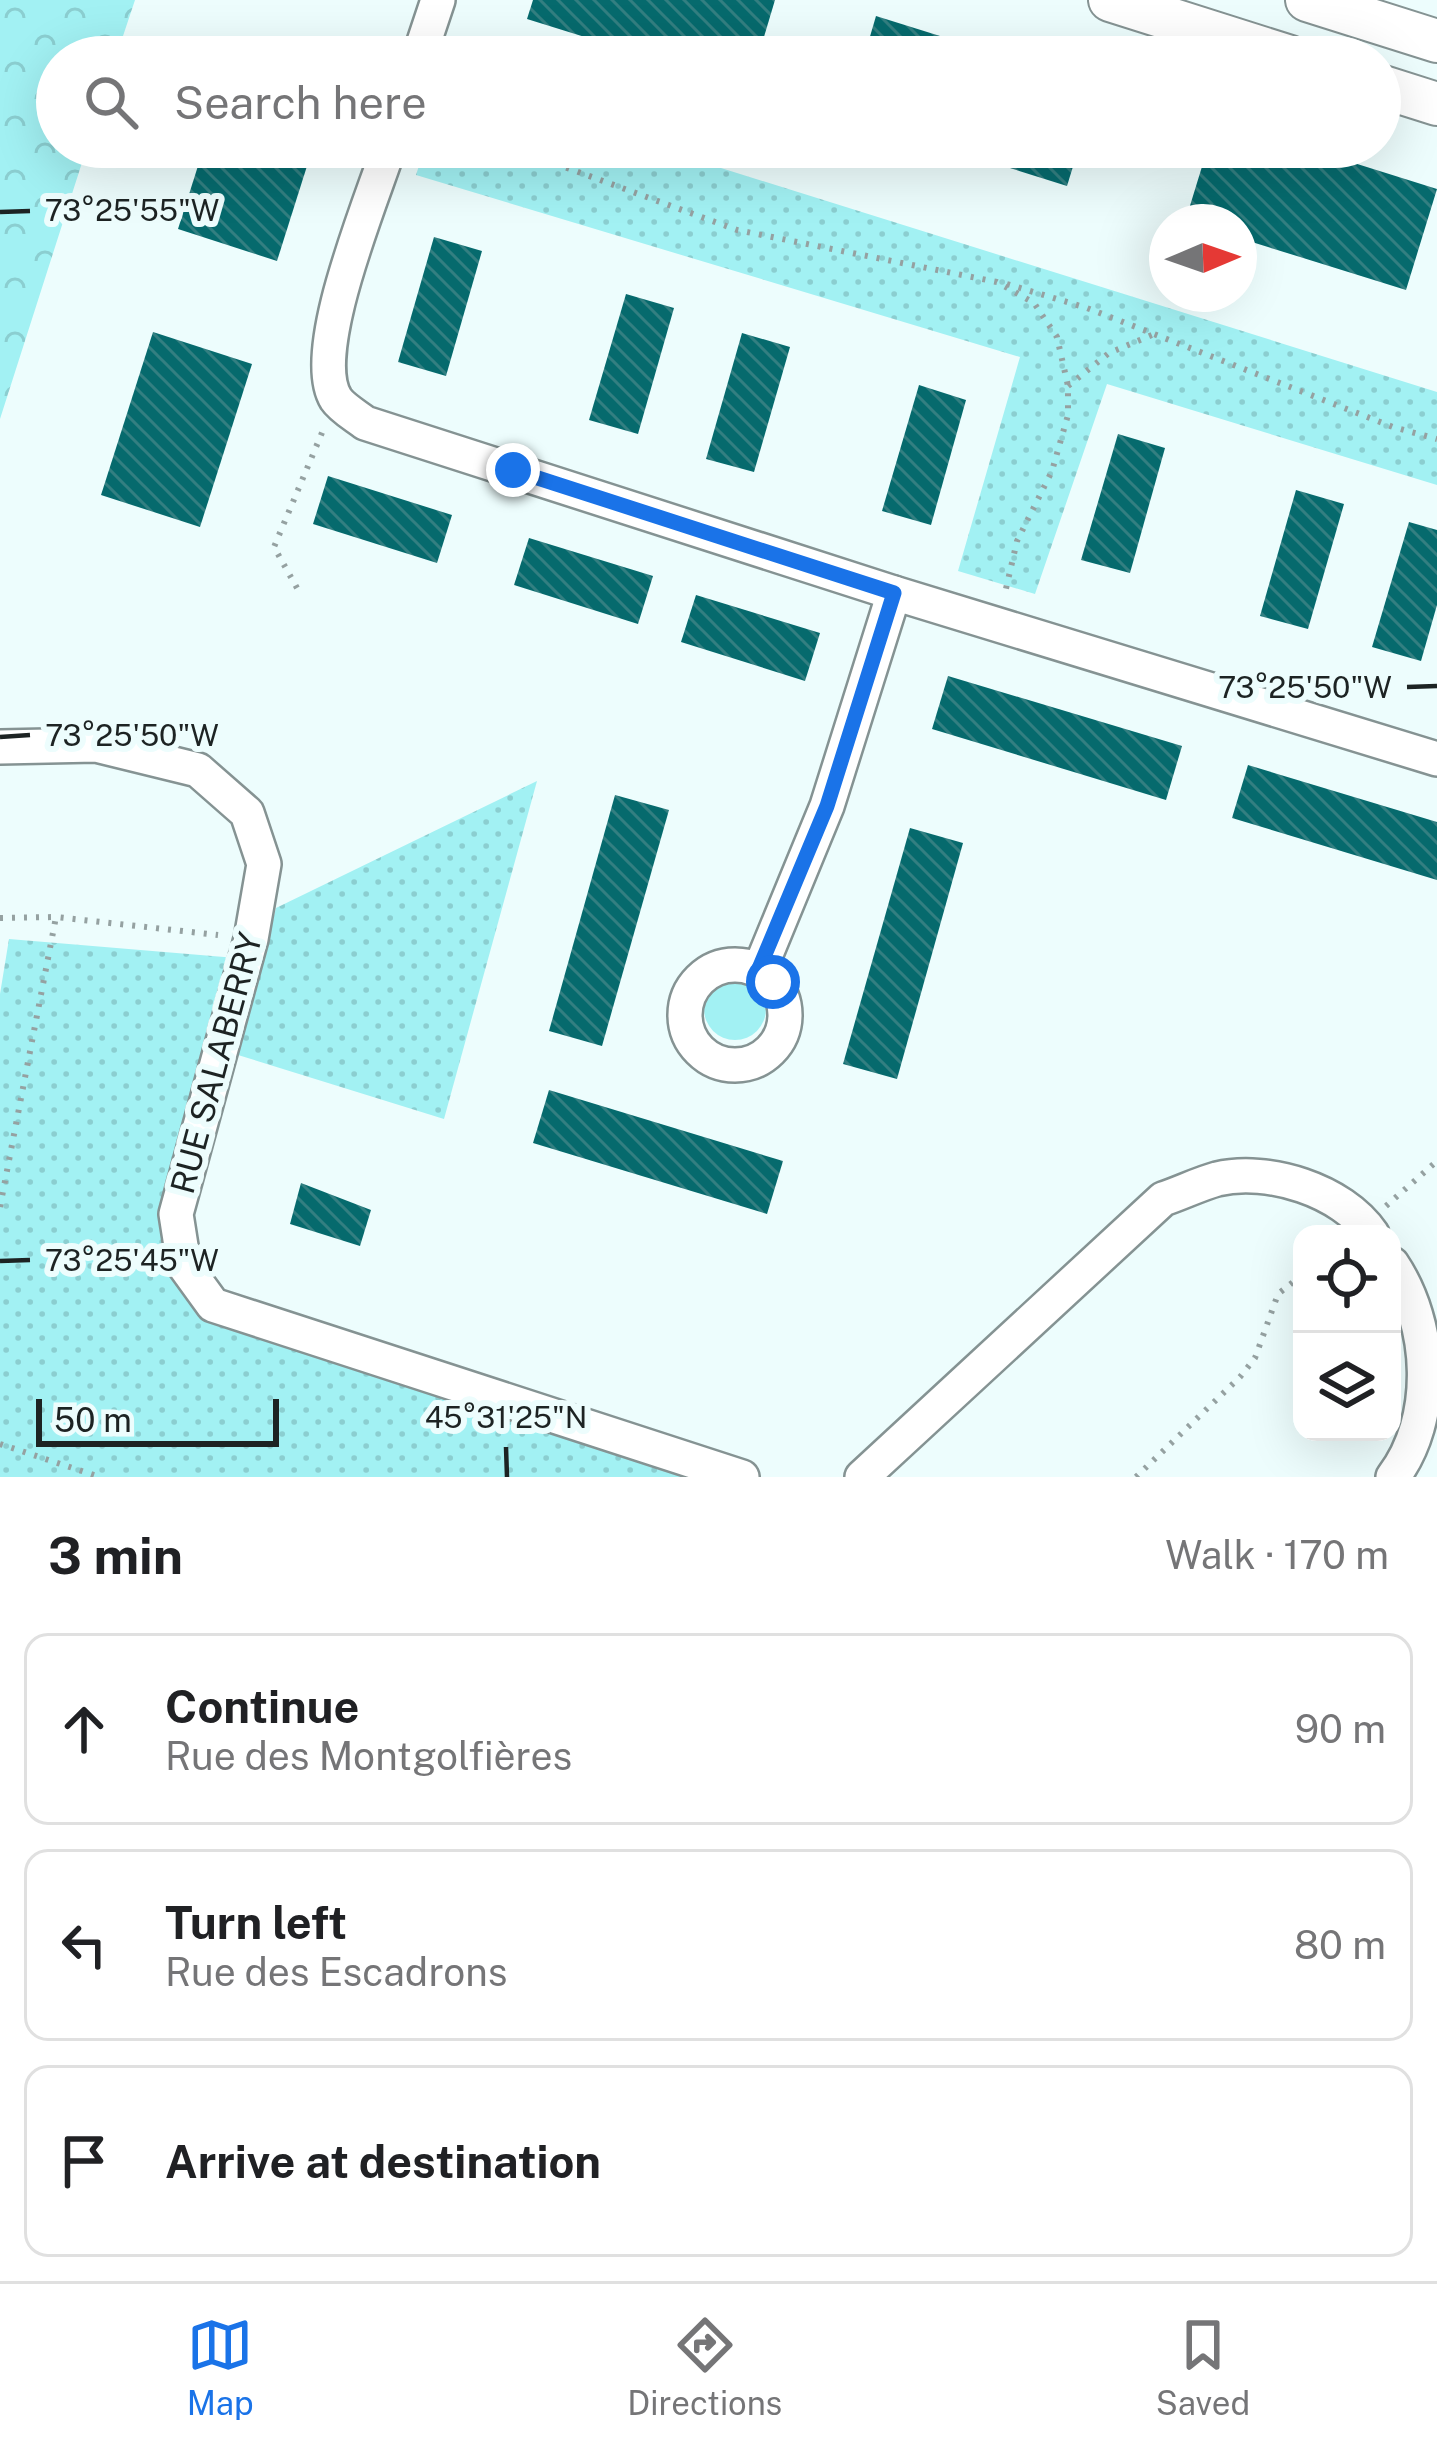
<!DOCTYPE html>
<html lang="en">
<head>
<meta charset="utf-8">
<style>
  :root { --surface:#fff; --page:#f6f6f6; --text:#202124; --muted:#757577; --line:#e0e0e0; --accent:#1a73e8 }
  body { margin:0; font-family:"Public Sans",sans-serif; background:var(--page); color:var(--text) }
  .controls { position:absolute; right:36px; bottom:36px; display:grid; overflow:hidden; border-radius:24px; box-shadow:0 12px 48px #0002 }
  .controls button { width:108px; height:108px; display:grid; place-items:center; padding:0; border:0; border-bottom:3px solid var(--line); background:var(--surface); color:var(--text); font:60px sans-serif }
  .compass { position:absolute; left:1149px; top:204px; width:108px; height:108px; border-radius:50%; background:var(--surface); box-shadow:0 12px 48px #0002; rotate:88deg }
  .scale { position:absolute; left:36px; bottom:30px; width:243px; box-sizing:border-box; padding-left:12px; border:6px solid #1d2323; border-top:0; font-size:33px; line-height:42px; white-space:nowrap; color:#1d2323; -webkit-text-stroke:9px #edfdfd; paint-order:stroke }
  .stop { position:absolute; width:36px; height:36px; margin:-27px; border:9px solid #1a73e8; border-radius:50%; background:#fff }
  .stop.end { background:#1a73e8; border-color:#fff; box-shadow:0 3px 12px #0008 }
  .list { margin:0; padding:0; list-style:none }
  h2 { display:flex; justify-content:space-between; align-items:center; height:156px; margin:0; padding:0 48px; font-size:51px }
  h2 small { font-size:39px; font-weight:400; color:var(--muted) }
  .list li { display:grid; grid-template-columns:78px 1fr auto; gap:36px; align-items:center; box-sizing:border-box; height:192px; margin:0 24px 24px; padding:0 24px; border:3px solid var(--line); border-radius:24px }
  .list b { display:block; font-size:45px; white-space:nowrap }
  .list p { margin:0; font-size:39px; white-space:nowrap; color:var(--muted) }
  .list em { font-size:39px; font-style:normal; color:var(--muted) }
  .icon { flex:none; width:66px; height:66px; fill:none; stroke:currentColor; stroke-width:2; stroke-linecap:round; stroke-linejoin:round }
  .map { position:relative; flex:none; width:1437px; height:1477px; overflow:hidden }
  .search { position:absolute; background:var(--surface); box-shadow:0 12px 48px #0002; left:36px; right:36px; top:36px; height:132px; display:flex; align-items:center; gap:30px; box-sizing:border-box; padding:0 42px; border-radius:66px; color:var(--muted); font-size:45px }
  .sheet { height:804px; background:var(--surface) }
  nav { display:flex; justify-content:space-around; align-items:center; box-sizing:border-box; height:168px; border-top:3px solid var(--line); background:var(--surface); font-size:33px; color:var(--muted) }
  nav a { display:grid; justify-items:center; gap:6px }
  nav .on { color:var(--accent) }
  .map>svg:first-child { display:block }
  .grass { fill:#a2f1f3 }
  .forest { fill:url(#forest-crowns) }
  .park { fill:url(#park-dots) }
  .building { fill:url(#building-back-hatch) }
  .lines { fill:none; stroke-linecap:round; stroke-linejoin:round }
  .minor-casing { stroke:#859393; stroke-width:38 }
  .tertiary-casing { stroke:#859393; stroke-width:46 }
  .path { stroke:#95a1a1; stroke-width:6; stroke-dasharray:3 9; stroke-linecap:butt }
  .minor { stroke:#fff; stroke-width:33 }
  .tertiary { stroke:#fff; stroke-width:42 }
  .route { stroke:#1a73e8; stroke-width:15 }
  .ticks { fill:none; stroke:#1d2323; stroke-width:4.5 }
  .labels { text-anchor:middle; stroke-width:12; stroke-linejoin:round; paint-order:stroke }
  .street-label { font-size:33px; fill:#1d2323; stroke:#edfdfd }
  .ticks-label { font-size:30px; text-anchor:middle; fill:#1d2323; stroke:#edfdfd; stroke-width:12; stroke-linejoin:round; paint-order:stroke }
</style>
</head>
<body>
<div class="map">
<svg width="1437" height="1477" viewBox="0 0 1437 1477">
  <defs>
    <pattern id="forest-crowns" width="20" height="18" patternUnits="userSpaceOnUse" patternTransform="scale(3)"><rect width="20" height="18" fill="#a2f1f3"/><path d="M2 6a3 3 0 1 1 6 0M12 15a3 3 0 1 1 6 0" fill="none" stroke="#8bced0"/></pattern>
    <pattern id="park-dots" width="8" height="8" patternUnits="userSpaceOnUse" patternTransform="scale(3)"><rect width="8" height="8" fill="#a2f1f3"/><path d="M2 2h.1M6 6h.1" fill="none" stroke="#8bced0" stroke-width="1.8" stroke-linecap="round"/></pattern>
    <pattern id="building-back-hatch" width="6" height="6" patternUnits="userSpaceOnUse" patternTransform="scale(3)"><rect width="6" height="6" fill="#066a6d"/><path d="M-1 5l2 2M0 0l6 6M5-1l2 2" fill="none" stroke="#337f81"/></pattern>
  </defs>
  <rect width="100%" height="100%" fill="#edfdfd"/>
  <!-- grass -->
  <circle class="grass" cx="735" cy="1009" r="31"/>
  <!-- forest -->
  <polygon class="forest" points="0,0 135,0 116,57 57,57 57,147 87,147 0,419"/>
  <!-- park -->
  <g class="park">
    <polygon points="425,147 654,147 1437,392 1437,485 1107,384 1035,594 958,571 1020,357 416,175"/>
    <polygon points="537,781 444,1119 238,1055 276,908"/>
    <polygon points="9,939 236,958 162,1226 208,1318 685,1477 0,1477 0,994"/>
  </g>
  <!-- building -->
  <g class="building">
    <polygon points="533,0 775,0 758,57 649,57 527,19"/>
    <polygon points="876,16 1004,56 1003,57 864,57"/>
    <polygon points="204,147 313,147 277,261 178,229"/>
    <polygon points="943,147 1079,147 1067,186"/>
    <polygon points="1208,147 1303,147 1437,189 1406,290 1239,238 1239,222 1185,222"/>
    <polygon points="434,237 482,251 446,376 398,362"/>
    <polygon points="626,294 674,308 638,434 589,420"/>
    <polygon points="153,332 252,364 200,527 101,495"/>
    <polygon points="742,333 790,347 754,472 706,459"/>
    <polygon points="919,385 966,400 931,525 882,511"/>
    <polygon points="1118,434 1165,448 1130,573 1081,560"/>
    <polygon points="328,476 452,515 437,563 313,524"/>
    <polygon points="1296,490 1344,504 1308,629 1260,616"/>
    <polygon points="1409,522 1437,530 1437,605 1421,661 1372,647"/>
    <polygon points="529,538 653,576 638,624 514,585"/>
    <polygon points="696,595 820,633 805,681 681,642"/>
    <polygon points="948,676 1182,746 1166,800 932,729"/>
    <polygon points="1248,765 1437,822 1437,880 1232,818"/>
    <polygon points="615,795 669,810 602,1046 549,1031"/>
    <polygon points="910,828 963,843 897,1079 843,1064"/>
    <polygon points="549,1090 783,1161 767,1214 533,1143"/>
    <polygon points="301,1183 371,1210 360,1246 290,1224"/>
  </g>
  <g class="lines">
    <defs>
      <g id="minor">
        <polyline points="419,57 438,0"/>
        <path d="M 389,147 C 372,200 307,353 336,399 C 342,408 356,416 365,423 L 894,593 L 1437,759"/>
        <polyline points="0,747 96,745 198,770 247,813 264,864 251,939 176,1214 184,1265 213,1305 742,1477"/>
        <circle cx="735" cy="1015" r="50"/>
        <polyline points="759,971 827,806 894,593"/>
        <path d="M 1392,1264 C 1433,1325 1437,1419 1393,1477"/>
        <path d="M 862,1477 L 1163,1199 C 1181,1193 1199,1184 1217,1179 C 1268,1167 1342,1190 1372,1234"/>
      </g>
      <g id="tertiary">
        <polyline points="1110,0 1290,57"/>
        <polyline points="1307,0 1437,41"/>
        <polyline points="1380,86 1437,104"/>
      </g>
    </defs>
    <!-- minor casing -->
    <use href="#minor" class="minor-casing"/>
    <!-- tertiary casing -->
    <use href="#tertiary" class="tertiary-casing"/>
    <!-- path -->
    <g class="path">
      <polyline points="510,147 737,230 997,282 1034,303 1057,337 1068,386 1068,415 1052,471 1017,541 1005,593"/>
      <polyline points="1007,284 1087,308 1393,427 1437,439"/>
      <polyline points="1068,386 1109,353 1152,335"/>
      <polyline points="297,588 274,547 324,428"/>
      <polyline points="0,918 56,917"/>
      <polyline points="1386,1206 1437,1161"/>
      <polyline points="0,1207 56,917 218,935"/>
      <polyline points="0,1444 100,1477"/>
      <polyline points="1136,1477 1240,1377 1255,1358 1278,1294 1302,1275"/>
    </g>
    <!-- minor -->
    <use href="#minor" class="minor"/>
    <!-- tertiary -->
    <use href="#tertiary" class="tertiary"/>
  </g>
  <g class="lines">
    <!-- route -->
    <polyline class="route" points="513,470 894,593 827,806 758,971 773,982"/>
  </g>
  <!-- ticks -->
  <path class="ticks" d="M 0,212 L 30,211M 1407,687 L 1437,686M 0,737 L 30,735M 0,1261 L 30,1260M 506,1447 L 507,1477"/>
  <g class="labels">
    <!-- street labels -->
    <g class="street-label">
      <text transform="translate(216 1063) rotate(-75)" y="12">RUE SALABERRY</text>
    </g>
  </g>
  <g class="ticks-label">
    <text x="132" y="221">73°25'55"W</text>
    <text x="1305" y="698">73°25'50"W</text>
    <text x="132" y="746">73°25'50"W</text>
    <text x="132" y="1271">73°25'45"W</text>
    <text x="506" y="1428">45°31'25"N</text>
  </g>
</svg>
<div class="controls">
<button><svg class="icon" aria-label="locate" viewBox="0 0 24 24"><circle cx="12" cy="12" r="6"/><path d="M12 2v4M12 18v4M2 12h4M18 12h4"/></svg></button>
<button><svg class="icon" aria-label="layers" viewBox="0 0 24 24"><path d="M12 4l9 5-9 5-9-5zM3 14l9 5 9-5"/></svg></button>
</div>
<svg class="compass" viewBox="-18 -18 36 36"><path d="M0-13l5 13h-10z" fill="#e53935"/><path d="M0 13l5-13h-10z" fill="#757577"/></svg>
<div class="scale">50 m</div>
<div class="stop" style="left:773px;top:982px"></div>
<div class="stop end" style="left:513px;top:470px"></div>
<div class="search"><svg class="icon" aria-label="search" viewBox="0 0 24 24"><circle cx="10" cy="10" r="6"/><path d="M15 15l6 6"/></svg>Search here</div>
</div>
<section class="sheet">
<h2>3 min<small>Walk · 170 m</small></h2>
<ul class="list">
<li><svg class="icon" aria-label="ahead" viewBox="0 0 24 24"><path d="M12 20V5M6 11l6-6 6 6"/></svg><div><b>Continue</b><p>Rue des Montgolfières</p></div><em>90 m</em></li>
<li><svg class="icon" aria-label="left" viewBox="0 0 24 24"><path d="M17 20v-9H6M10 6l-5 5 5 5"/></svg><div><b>Turn left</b><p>Rue des Escadrons</p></div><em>80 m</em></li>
<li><svg class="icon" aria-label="arrive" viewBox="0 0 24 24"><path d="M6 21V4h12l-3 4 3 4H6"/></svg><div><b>Arrive at destination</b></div></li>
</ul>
</section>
<nav>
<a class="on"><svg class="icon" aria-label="map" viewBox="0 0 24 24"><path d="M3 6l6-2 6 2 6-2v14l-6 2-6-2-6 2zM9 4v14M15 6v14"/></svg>Map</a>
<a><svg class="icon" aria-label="directions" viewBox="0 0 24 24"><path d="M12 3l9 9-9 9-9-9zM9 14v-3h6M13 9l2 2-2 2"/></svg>Directions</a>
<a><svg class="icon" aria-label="saved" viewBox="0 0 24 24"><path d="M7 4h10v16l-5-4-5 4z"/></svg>Saved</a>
</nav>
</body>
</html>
